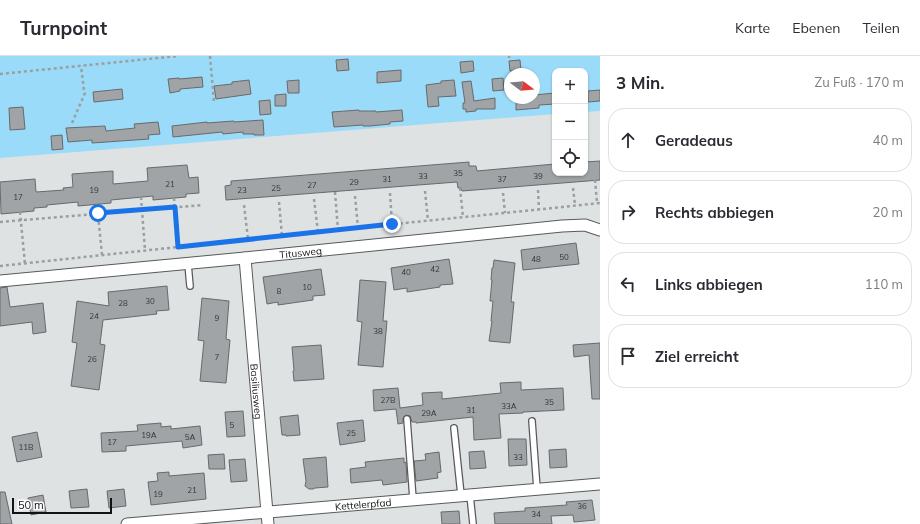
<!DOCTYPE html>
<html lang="de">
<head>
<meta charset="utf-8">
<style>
  :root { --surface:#fff; --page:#f7f7f7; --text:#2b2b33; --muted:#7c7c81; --line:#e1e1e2 }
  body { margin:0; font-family:Mulish,sans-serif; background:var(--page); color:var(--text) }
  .controls { position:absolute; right:12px; top:12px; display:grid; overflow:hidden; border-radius:8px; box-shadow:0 1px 3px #0004 }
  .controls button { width:36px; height:36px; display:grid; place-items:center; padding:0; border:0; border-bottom:1px solid var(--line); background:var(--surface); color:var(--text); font:20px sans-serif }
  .compass { position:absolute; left:504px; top:12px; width:36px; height:36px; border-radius:50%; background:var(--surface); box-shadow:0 1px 3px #0004; rotate:106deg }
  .scale { position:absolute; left:12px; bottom:10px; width:100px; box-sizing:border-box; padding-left:4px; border:2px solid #111213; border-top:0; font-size:11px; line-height:14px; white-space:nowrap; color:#111213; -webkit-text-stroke:3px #fff; paint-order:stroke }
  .stop { position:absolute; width:12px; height:12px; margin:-9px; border:3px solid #1a73e8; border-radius:50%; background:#fff }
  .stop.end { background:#1a73e8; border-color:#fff; box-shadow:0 1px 4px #0008 }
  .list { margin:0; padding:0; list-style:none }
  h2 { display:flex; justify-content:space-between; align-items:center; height:52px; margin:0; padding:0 16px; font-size:17px }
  h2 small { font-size:13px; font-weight:400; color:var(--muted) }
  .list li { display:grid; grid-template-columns:26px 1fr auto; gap:12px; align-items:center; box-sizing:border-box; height:64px; margin:0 8px 8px; padding:0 8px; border:1px solid var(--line); border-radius:16px }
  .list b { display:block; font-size:15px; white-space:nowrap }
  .list em { font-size:13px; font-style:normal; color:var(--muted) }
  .icon { flex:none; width:22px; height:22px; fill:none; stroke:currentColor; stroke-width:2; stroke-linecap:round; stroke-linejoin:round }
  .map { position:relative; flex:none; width:600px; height:468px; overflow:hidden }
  header { display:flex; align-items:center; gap:24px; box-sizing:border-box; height:56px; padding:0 20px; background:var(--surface); border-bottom:1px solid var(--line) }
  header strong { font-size:19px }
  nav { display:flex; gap:22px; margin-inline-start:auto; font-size:14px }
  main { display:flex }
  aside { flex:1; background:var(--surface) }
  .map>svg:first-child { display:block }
  .green { fill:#9bdbfa; fill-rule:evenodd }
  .building { fill:#a1a4a6; stroke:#676a6c }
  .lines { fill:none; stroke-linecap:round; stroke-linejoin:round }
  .service-casing { stroke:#575a5c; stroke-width:8 }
  .minor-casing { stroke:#575a5c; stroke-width:13 }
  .path { stroke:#9c9fa0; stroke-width:2.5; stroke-dasharray:3 3; stroke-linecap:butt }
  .service { stroke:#fff; stroke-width:5.5 }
  .minor { stroke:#fff; stroke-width:11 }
  .route { stroke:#1a73e8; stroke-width:5 }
  .labels { text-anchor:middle; stroke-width:3.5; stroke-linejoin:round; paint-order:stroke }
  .number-label { font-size:8px; fill:#353638 }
  .street-label { font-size:10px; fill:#111213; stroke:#fff }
</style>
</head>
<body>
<header>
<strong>Turnpoint</strong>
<nav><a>Karte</a><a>Ebenen</a><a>Teilen</a></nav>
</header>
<main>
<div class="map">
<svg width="600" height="468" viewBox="0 0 600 468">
  <rect width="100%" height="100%" fill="#dee2e3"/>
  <!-- green -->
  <path class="green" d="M 0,0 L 600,0 L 600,55 L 585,56 L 585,15 L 555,15 L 555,58 L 0,102 ZM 510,18 L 534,18 L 534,42 L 510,42 Z"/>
  <!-- building -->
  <g class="building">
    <polygon points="348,3 349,14 337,15 336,4"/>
    <polygon points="520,4 521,15 510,15 509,5"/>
    <polygon points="473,5 474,15 461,17 460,6"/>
    <polygon points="401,14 401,25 377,27 377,16"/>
    <polygon points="202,21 203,31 180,33 180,35 170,37 168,23 179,22 179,23"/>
    <polygon points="503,22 504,34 493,35 492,23"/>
    <polygon points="249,24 251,38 216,43 214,30 232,28 232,26"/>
    <polygon points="299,24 299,37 288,37 287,25"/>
    <polygon points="454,24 456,40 438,41 439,50 428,51 426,29 441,27 441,25"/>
    <polygon points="471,25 474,45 495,42 495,53 476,53 476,55 466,56 466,53 463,53 463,47 465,47 462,26"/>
    <polygon points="122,33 123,43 94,46 93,36"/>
    <polygon points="600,34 600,45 588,46 588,35"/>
    <polygon points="555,37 555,48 539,49 539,52 516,54 516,42 534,42 534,39"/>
    <polygon points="286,38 286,50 275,50 275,39"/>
    <polygon points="270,44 271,58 260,59 259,45"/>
    <polygon points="23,51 25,73 10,74 9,52"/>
    <polygon points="359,54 359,55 376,55 376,56 402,54 403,65 390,66 390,68 370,70 363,70 363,69 334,71 332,56"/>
    <polygon points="263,64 264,79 254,79 254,78 243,78 243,76 223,78 222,76 173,81 172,70 207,66 207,67 234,65 234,66"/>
    <polygon points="158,66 160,78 148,79 149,83 92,87 92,84 68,86 66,72 105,70 106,75 135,72 134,68"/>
    <polygon points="62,79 63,93 52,94 51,80"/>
    <polygon points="600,105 600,124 462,135 461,132 458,132 457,126 226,144 225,130 231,129 231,125 469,106 469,110 476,110 477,115 555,108 555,117 585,117 585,106"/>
    <polygon points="187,109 189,122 198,121 199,137 186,138 186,141 153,144 153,140 111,144 111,147 78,150 78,146 47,149 47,151 34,152 34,155 1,158 0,126 35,123 36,136 64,134 63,132 73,131 72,118 113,115 113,128 148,125 147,112"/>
    <polygon points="576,187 579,208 523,214 521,194"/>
    <polygon points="449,203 453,228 440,229 440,231 407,236 407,232 394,234 391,212"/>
    <polygon points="494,204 515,207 511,246 514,246 510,287 489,285 492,265 491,265 493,245 490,245 492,224 491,224 492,212 493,212"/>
    <polygon points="321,213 325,239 313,240 313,244 278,249 278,246 267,248 263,221"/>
    <polygon points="360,224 386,226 383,265 387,265 383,311 358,309 362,266 357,265"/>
    <polygon points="167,230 169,254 156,255 157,258 103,264 100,288 105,289 99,334 71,330 77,287 72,286 77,245 109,250 108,236"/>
    <polygon points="7,231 10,251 43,247 46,276 33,278 32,266 0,270 0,232"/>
    <polygon points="202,242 229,245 226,283 230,284 226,327 200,325 204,285 198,284"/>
    <polygon points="600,287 600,343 592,343 589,299 574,301 573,289"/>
    <polygon points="321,289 324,323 294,325 293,315 294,315 292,291"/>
    <polygon points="521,326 521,334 563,332 564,354 523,356 523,357 499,358 501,382 474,384 473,361 416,367 416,366 412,366 410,360 406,359 403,362 403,367 398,368 396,353 374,355 373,334 398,332 400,352 423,349 422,337 442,336 442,343 501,337 500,327"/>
    <polygon points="243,355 245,380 227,381 225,356"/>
    <polygon points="298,359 300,379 286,380 286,379 282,379 280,361"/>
    <polygon points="363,364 365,385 340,389 337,367"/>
    <polygon points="161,367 161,371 171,370 171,373 200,370 202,389 183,392 182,385 126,390 126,395 102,396 101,377 138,375 137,369"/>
    <polygon points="37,376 42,401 17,406 12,381"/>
    <polygon points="508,383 526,383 527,409 509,410"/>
    <polygon points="566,393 567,411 550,412 549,394"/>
    <polygon points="484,395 486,412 470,413 469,396"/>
    <polygon points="439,396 441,416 437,417 438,422 416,425 414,405 426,404 425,398"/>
    <polygon points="224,398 225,413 209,413 208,399"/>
    <polygon points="326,401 328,431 315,432 313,433 309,433 305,430 306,425 303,403"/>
    <polygon points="404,402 404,407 406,406 407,426 383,429 382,424 351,427 350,413 366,411 365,406"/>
    <polygon points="245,403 247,425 231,426 229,404"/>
    <polygon points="169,416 169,420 204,417 206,443 151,449 148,426 158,425 157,417"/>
    <polygon points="87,433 89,451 71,452 69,435"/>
    <polygon points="124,433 126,450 109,452 107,435"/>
    <polygon points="0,436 5,436 12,468 0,468"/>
    <polygon points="43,439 46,456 31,459 28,442"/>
    <polygon points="592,444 595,464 574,466 573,459 551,460 552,468 495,468 494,457 525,455 525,452 567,449 566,446"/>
    <polygon points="459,455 460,468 442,468 441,456"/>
  </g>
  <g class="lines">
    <defs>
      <g id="service">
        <polyline points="188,208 190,230"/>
        <polyline points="407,363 413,443"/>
        <polyline points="532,365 537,433"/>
        <polyline points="454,372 461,439"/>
        <polyline points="470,439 473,468"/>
      </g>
      <g id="minor">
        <path id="s1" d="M 245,202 L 268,468"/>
        <path id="s2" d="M 0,225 L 245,202 L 562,170 L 585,169 L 600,174"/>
        <path id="s3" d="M 127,468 L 600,428"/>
      </g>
    </defs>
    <!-- service casing -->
    <use href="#service" class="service-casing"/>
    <!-- minor casing -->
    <use href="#minor" class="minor-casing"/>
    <!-- path -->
    <g class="path">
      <polyline points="210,0 214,46"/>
      <polyline points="509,0 509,2"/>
      <polyline points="0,18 178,0"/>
      <polyline points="72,67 85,37 84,34 81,10"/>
      <polyline points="595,124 597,147"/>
      <polyline points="460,132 463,161"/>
      <polyline points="573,132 575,149"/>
      <polyline points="538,134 539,154"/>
      <polyline points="425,135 428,165"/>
      <polyline points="335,136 338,174"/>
      <polyline points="390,137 392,168"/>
      <polyline points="503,137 505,157"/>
      <polyline points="355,140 358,172"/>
      <polyline points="141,141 145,194"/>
      <polyline points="174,142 178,191"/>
      <polyline points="314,143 318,176"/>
      <polyline points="279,146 282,180"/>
      <polyline points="97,148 102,199"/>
      <polyline points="244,149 248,183"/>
      <polyline points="20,156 25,208"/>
      <polyline points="0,166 202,149"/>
      <polyline points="0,210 385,169 534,154 600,147"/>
    </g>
    <!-- service -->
    <use href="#service" class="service"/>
    <!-- minor -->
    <use href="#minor" class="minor"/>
  </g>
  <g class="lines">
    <!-- route -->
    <polyline class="route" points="98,157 175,151 178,191 392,168"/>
  </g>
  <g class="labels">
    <!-- number labels -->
    <g class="number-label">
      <text x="458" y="120">35</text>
      <text x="423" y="123">33</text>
      <text x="538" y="123">39</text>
      <text x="387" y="126">31</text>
      <text x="502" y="126">37</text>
      <text x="354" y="129">29</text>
      <text x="170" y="131">21</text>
      <text x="312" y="132">27</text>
      <text x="276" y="135">25</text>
      <text x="94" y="137">19</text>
      <text x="242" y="137">23</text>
      <text x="18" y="144">17</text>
      <text x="564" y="204">50</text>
      <text x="536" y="206">48</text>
      <text x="435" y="216">42</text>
      <text x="406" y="219">40</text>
      <text x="307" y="234">10</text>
      <text x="279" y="238">8</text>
      <text x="150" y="248">30</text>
      <text x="123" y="250">28</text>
      <text x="94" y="263">24</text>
      <text x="217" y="265">9</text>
      <text x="378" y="278">38</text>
      <text x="217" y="304">7</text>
      <text x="92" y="306">26</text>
      <text x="388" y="347">27B</text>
      <text x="549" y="349">35</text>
      <text x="509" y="353">33A</text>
      <text x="471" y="357">31</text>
      <text x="429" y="360">29A</text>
      <text x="232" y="372">5</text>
      <text x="351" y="380">25</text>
      <text x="149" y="382">19A</text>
      <text x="190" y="384">5A</text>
      <text x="112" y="389">17</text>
      <text x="26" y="394">11B</text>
      <text x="518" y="404">33</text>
      <text x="192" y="437">21</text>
      <text x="158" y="441">19</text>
      <text x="582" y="453">36</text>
      <text x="536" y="461">34</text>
    </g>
    <!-- street labels -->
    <g class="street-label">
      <text dy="4" stroke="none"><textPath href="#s2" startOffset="302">Titusweg</textPath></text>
      <text dy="4" stroke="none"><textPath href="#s1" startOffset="134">Basiliusweg</textPath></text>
      <text dy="4" stroke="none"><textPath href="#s3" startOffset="237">Kettelerpfad</textPath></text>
    </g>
  </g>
</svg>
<div class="controls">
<button>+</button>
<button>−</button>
<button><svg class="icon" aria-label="locate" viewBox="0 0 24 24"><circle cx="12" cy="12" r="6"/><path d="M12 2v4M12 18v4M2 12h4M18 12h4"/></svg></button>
</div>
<svg class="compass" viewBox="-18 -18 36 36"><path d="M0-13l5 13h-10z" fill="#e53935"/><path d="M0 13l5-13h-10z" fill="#7c7c81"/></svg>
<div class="scale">50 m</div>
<div class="stop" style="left:98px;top:157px"></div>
<div class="stop end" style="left:392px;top:168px"></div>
</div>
<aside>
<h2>3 Min.<small>Zu Fuß · 170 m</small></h2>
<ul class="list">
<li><svg class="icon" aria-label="ahead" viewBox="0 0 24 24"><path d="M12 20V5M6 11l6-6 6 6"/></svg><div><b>Geradeaus</b></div><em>40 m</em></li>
<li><svg class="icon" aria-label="right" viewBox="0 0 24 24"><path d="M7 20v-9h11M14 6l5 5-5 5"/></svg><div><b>Rechts abbiegen</b></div><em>20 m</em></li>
<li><svg class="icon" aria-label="left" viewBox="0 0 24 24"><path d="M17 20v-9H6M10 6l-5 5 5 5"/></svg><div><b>Links abbiegen</b></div><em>110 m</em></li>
<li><svg class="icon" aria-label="arrive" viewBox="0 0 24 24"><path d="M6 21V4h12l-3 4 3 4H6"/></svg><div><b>Ziel erreicht</b></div></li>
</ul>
</aside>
</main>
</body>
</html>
